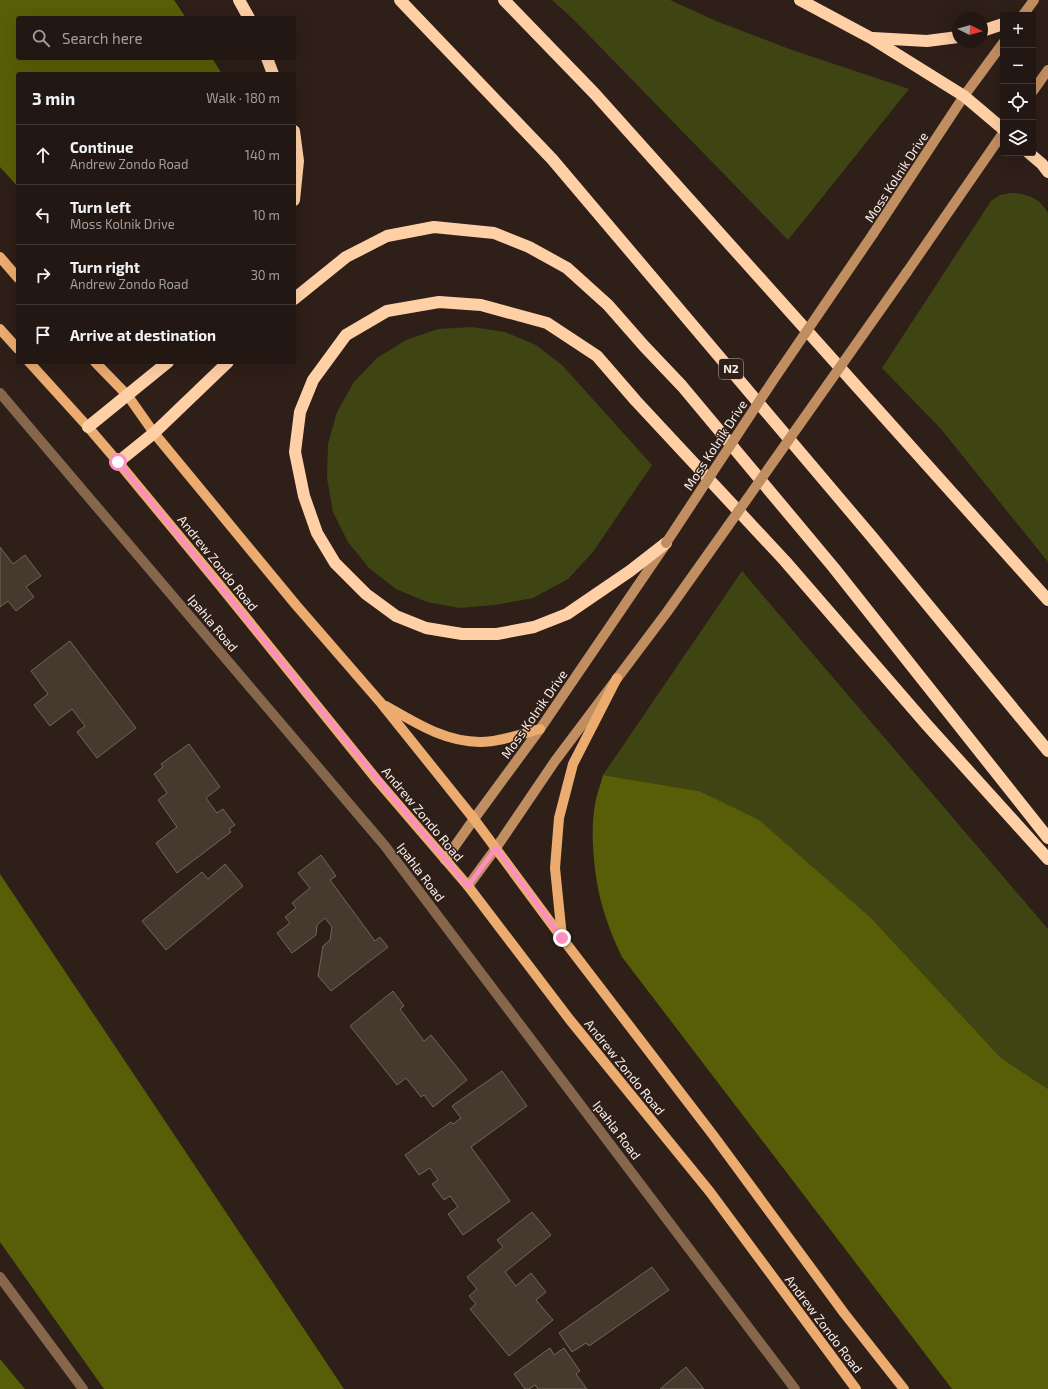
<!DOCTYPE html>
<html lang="en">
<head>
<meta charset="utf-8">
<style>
  :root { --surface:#221712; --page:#2e2420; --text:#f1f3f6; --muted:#a29f9f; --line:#3f3632 }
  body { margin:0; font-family:"Exo 2",sans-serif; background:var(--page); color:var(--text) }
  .controls { position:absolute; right:12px; top:12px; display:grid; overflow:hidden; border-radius:4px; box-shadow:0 4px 16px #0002 }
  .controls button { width:36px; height:36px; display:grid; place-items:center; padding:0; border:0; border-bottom:1px solid var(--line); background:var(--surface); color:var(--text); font:20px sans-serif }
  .compass { position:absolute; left:952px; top:12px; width:36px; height:36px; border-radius:50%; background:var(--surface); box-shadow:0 4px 16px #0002; rotate:95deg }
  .stop { position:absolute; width:12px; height:12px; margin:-9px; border:3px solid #fd8ec0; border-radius:50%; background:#fff }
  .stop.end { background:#fd8ec0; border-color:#fff; box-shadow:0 1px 4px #0008 }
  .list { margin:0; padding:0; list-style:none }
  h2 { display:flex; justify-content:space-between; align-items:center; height:52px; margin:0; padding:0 16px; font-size:17px }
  h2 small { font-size:13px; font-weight:400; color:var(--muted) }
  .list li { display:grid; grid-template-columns:26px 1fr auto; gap:12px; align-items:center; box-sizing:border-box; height:60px; padding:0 16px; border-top:1px solid var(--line) }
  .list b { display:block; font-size:15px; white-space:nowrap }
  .list p { margin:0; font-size:13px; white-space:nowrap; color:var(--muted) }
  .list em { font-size:13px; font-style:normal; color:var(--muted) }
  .icon { flex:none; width:22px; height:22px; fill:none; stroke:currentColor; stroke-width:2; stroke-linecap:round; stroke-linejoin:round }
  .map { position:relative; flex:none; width:1048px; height:1389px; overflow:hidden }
  .search { position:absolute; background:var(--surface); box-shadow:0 4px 16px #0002; left:16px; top:16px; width:280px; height:44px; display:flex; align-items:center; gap:10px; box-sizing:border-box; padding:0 14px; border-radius:4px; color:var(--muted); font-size:15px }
  .panel { position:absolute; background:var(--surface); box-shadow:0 4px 16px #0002; left:16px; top:72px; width:280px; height:292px; border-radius:4px }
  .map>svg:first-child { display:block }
  .green { fill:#3f4413 }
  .forest { fill:#585e07 }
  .building { fill:#453a2d; stroke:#736759 }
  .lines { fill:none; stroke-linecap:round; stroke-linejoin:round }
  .street { stroke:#86674c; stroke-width:10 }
  .secondary { stroke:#c08e61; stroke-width:10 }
  .primary { stroke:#ecac70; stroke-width:10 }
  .highway { stroke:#ffd0a6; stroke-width:12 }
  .secondary-bridge { stroke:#c08e61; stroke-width:10 }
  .route { stroke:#fd8ec0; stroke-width:5 }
  .labels { text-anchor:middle; stroke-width:3; stroke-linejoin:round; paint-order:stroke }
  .shield { fill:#2e1f18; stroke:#bcb0ab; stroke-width:1 }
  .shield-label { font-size:12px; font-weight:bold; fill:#f9eeea }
  .street-label { font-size:13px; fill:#f9eeea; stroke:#2e1f18 }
</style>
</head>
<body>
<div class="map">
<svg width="1048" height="1389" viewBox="0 0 1048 1389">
  <rect width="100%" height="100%" fill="#2e1f18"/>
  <!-- green -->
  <g class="green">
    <polygon points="552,0 670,0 716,21 792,50 909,89 788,240 573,19"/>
    <path d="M 1011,193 C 1026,193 1040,198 1048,213 L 1048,562 L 941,429 L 882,368 L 991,201 L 1000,195 Z"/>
    <polygon points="472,327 505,332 536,345 563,366 652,465 593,552 568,579 533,598 494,605 460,608 427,602 396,589 369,568 348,542 333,512 327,478 328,444 337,412 354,382 377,358 406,340 438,329"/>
    <polygon points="742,571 1048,929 1048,1089 1001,1058 872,919 699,791 603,775"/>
  </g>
  <!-- forest -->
  <g class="forest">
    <polygon points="0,0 174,0 186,18 18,18 18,58 212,58 222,74 18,74 18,187 0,167"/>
    <path d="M 603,775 L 699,791 L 759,820 L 872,919 L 1001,1058 L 1048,1089 L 1048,1389 L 952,1389 L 622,957 C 604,919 595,888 593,845 C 592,830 593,814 596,799 C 598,791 601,783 603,775 Z"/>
    <polygon points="0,874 2,877 344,1389 104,1389 0,1242"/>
    <polygon points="0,1359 25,1389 0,1389"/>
  </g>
  <!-- building -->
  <g class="building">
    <polygon points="0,547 13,564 25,555 41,576 26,587 34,597 16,611 8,601 0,607"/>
    <polygon points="70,641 136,728 97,758 77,732 85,726 72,709 50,726 34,705 48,694 31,671"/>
    <polygon points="189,744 220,787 206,798 217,813 223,809 235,825 229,829 231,832 177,873 156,843 177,827 158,800 167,793 154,774 163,767 161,764"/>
    <polygon points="321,855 336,876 330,880 375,941 380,937 388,947 331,991 318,976 323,946 330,940 332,927 325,918 317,925 316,935 292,953 277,933 290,923 285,917 296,908 292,903 310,888 298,873"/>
    <polygon points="225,864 243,886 166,950 142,921 202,872 208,879"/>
    <polygon points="393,991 404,1006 400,1009 424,1041 431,1035 467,1080 433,1107 424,1095 421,1097 406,1078 397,1085 350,1026"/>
    <polygon points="502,1071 527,1106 471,1147 510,1201 463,1235 448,1214 458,1207 450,1196 444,1200 432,1184 438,1180 430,1168 419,1175 405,1155 451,1122 453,1124 461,1118 452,1106"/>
    <polygon points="532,1212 551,1235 505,1272 516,1286 531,1273 546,1292 536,1300 553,1320 509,1356 470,1309 476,1304 469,1296 477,1289 467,1277 503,1247 497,1240"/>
    <polygon points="652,1267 669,1290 589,1346 586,1343 572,1352 559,1333"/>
    <polygon points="550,1348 554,1355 564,1348 580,1371 576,1374 587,1389 538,1389 535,1385 529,1389 525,1389 514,1374"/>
    <polygon points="686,1367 704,1389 660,1389"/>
  </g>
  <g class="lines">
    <!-- street -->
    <g class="street">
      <polyline points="0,393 385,846 795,1389"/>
      <polyline points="0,1277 83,1389"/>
    </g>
    <!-- secondary -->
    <g class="secondary">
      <polyline points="1023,15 1034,0"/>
      <polyline points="1033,91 1048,70"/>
      <polyline points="873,234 964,96 1003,43"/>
      <polyline points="907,272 1003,133"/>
      <polyline points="445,860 474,819 540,729 664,547"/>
      <polyline points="468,886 496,848 555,761 667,612 728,526"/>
    </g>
    <!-- primary -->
    <g class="primary">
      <polyline points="0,257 18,278"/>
      <polyline points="0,329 18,349"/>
      <polyline points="29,362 88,427 118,462 218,583 377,780 468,886 570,1020 710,1192 856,1389"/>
      <polyline points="95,362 128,396 154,433 296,605 381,703 474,819 562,938 713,1135 844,1313 904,1389"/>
      <path d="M 386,706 C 416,723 445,742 480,742 C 500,742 521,734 540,729"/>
      <polyline points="562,937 555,868 559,818 573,764 617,678"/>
    </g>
    <!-- highway -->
    <g class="highway">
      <polyline points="239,0 249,18"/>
      <polyline points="400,0 552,159 872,537 1048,751"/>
      <polyline points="504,0 595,94 1048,600"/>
      <polyline points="800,0 871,38 964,96 1003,129"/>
      <polyline points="982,31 1003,24"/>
      <polyline points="873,38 927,41 958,37"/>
      <polyline points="267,58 273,74"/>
      <polyline points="294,131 298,161 294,200"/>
      <polyline points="1029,153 1042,164 1048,172"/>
      <polyline points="294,299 346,257 387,236 434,227 494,233 529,247 567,268 608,305 644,346 682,386 834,568 1048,838"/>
      <polyline points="88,427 168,362"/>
      <polyline points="118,462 154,433 228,362"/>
      <polyline points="666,543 630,571 567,614 534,627 497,634 462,634 426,628 396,616 366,594 335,563 317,533 304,496 295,452 300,412 313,380 346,335 387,311 439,302 481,305 547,323 597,356 636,401 785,561 927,725 1048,859"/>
    </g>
    <!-- secondary-bridge -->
    <g class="secondary-bridge">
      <polyline points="728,526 907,272"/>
      <polyline points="666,543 774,379 873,234"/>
    </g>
  </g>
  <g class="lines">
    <!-- route -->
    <path class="route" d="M 118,462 C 235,603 348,747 468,886 L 496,848 L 562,938"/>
  </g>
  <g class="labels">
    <!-- shield labels -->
    <rect class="shield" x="719" y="359" width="24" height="20" rx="3"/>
    <g class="shield-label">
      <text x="731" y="373">N2</text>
    </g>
    <!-- street labels -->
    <g class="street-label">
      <text transform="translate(896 177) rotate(-57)" y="5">Moss Kolnik Drive</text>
      <text transform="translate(715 445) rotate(-57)" y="5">Moss Kolnik Drive</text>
      <text transform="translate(218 563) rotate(51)" y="5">Andrew Zondo Road</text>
      <text transform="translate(213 623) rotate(50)" y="5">Ipahla Road</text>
      <text transform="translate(534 714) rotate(-55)" y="5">Moss Kolnik Drive</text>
      <text transform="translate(423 814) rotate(50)" y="5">Andrew Zondo Road</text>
      <text transform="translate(421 872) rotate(53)" y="5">Ipahla Road</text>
      <text transform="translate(625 1067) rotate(51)" y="5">Andrew Zondo Road</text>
      <text transform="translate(617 1130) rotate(53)" y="5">Ipahla Road</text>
      <text transform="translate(824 1324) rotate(53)" y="5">Andrew Zondo Road</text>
    </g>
  </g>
</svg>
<div class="controls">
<button>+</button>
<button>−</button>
<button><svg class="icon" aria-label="locate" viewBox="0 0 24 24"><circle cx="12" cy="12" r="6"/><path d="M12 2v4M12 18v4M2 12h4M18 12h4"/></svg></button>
<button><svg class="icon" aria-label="layers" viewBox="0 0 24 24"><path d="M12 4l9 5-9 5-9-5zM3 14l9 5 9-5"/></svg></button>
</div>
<svg class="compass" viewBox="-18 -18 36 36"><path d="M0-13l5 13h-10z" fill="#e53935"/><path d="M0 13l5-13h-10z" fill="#a29f9f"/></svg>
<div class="stop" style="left:118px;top:462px"></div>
<div class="stop end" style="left:562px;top:938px"></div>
<div class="search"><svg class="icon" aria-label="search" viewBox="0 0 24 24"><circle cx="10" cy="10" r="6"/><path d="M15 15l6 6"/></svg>Search here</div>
<section class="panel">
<h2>3 min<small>Walk · 180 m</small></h2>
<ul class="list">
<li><svg class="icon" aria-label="ahead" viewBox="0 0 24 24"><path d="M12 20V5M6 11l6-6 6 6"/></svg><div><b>Continue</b><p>Andrew Zondo Road</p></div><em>140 m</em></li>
<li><svg class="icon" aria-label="left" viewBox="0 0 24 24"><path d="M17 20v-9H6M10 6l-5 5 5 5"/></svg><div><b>Turn left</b><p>Moss Kolnik Drive</p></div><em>10 m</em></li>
<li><svg class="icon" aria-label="right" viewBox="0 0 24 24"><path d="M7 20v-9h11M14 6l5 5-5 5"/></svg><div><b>Turn right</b><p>Andrew Zondo Road</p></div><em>30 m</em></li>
<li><svg class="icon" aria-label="arrive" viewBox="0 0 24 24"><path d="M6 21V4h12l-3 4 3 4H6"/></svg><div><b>Arrive at destination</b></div></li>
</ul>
</section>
</div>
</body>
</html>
